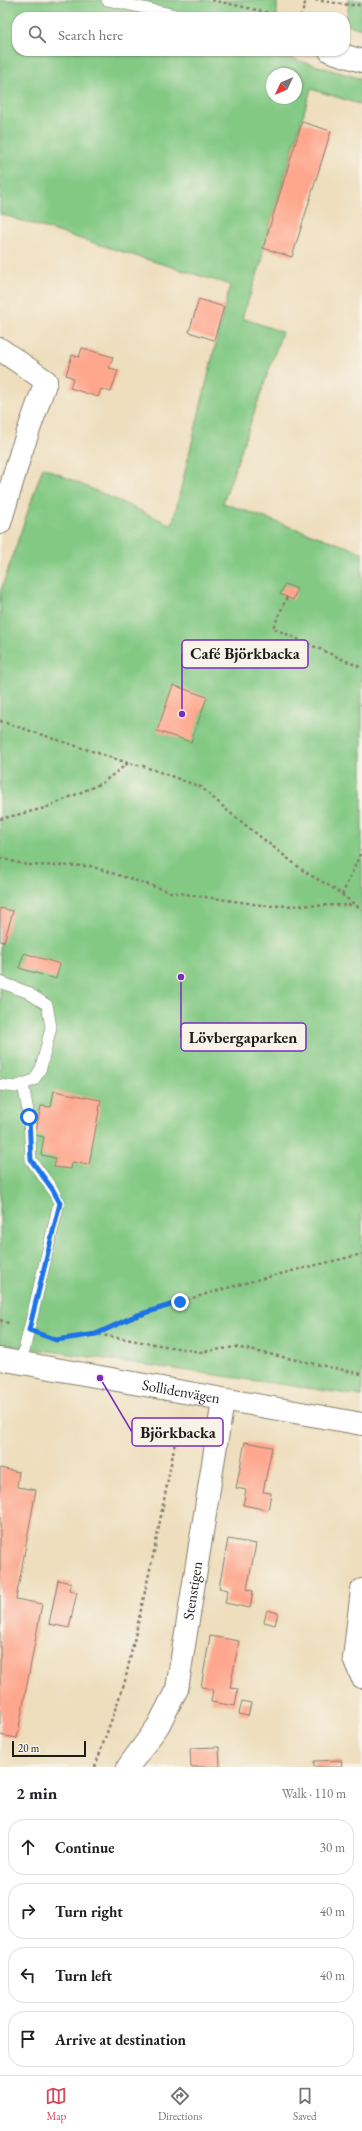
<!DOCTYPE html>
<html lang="en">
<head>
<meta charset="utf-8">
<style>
  :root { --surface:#fff; --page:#f6f6f6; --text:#202124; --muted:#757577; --line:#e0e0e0; --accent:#d1495b }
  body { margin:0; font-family:"EB Garamond",serif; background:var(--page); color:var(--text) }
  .compass { position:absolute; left:266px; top:68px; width:36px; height:36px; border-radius:50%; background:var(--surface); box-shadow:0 1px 3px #0004; rotate:226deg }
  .scale { position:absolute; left:12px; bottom:10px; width:74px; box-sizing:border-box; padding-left:4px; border:2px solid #1c1c1c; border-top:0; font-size:11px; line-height:14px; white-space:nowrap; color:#1c1c1c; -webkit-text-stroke:3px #f7f3e8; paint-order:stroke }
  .stop { position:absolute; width:12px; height:12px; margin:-9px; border:3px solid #1a73e8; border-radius:50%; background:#fff }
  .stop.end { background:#1a73e8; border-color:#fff; box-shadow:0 1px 4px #0008 }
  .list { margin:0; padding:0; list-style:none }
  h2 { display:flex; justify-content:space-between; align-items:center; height:52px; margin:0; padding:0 16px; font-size:17px }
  h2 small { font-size:13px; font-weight:400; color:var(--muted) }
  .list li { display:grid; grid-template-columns:26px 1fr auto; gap:12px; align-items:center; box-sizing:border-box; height:56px; margin:0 8px 8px; padding:0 8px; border:1px solid var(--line); border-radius:16px }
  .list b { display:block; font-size:15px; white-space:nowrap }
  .list em { font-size:13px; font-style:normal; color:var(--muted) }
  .icon { flex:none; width:22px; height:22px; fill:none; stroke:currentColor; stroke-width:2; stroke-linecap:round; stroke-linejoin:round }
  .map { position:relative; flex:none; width:362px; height:1767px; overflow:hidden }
  .search { position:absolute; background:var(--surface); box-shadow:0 1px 3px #0004; left:12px; right:12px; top:12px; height:44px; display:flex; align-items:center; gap:10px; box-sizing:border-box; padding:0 14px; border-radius:16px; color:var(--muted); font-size:15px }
  .sheet { height:308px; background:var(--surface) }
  nav { display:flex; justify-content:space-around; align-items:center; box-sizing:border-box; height:56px; border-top:1px solid var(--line); background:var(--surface); font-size:11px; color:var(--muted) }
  nav a { display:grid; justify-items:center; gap:2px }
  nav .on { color:var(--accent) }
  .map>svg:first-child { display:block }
  .green { fill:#83c984; stroke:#507250; fill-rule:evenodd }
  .building { fill:#fea78e }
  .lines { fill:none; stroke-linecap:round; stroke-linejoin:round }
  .service-casing { stroke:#857d6c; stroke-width:12 }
  .minor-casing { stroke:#857d6c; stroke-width:24 }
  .path { stroke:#857d6c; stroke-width:2.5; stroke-dasharray:3 3; stroke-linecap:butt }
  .service { stroke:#fff; stroke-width:11 }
  .minor { stroke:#fff; stroke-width:22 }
  .route { stroke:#1a73e8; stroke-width:5 }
  .labels { text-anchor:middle; stroke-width:3; stroke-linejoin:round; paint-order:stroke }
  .street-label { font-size:15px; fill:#1c1c1c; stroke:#f7f3e8 }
  .leader { fill:none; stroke:#7b2cbf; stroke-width:1.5 }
  .callout-dot { fill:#7b2cbf; stroke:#f7f3e8; stroke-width:1.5 }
  .callout { fill:#f7f3e8; stroke:#7b2cbf; stroke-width:1.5 }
  .callout-label { font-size:16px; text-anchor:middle; font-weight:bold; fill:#1c1c1c }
</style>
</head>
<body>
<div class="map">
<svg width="362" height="1767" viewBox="0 0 362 1767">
  <rect width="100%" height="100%" fill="#f7f3e8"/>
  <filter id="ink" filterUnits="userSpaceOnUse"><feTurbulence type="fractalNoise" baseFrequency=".025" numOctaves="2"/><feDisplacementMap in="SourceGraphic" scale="8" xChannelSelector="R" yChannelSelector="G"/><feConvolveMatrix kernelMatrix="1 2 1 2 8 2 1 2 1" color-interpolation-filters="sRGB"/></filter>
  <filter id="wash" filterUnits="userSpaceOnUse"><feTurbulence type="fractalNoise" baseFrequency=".012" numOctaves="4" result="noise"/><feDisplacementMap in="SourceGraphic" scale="16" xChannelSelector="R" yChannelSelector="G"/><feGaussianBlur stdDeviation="0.9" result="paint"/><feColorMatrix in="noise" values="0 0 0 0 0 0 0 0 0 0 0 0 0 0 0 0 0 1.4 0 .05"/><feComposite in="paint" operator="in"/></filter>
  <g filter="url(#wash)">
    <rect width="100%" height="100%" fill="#eedebd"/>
    <!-- green -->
    <g class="green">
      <path d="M 0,0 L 277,0 L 277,17 L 17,17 L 17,51 L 277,51 L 277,59 L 290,58 L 362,79 L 362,105 L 311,89 L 263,248 L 262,261 L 242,318 L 282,332 L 223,503 L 362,552 L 362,1396 L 0,1344 L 0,593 L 43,467 L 172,525 L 230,285 L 0,214 ZM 272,74 L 296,74 L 296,98 L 272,98 Z"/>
      <polygon points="347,0 362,0 362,29 345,24 349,5"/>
    </g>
    <g id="blocks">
      <!-- building -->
      <g class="building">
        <polygon points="302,122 331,131 292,257 263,248"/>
        <polygon points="199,299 224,307 214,340 189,332"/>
        <polygon points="82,348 113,357 109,368 118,370 111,392 101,389 98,397 70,388 73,378 66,375 72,355 79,357"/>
        <polygon points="285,584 297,589 293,600 280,594"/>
        <polygon points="173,685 207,697 191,742 157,731"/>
        <polygon points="0,908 13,911 4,942 0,941"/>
        <polygon points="24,953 60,964 56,979 19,968"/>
        <polygon points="54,1091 101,1100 89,1165 72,1162 71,1169 54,1167 56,1158 41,1155 44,1137 35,1135 41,1106 51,1107"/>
        <polygon points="245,1442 272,1447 263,1492 271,1493 268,1510 243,1505 246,1490 236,1488"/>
        <polygon points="0,1468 19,1472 17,1487 36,1490 16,1599 42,1604 17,1738 0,1735"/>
        <polygon points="228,1539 256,1544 247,1589 253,1591 250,1608 225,1603 228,1590 219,1588"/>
        <polygon points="58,1580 71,1583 69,1590 77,1592 69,1628 49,1624"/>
        <polygon points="267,1610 278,1613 275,1625 264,1622"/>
        <polygon points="210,1636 239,1641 230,1688 238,1689 235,1706 211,1702 213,1689 201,1687"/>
        <polygon points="242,1701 251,1703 248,1716 239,1714"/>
        <polygon points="219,1747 220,1767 191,1767 190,1748"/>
        <polygon points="341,1760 342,1767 314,1767 314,1761"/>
      </g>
    </g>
  </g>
  <g filter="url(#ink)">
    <use href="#blocks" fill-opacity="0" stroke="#857d6c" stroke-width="1"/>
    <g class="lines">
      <defs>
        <g id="service">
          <polyline points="107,0 185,17"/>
          <polyline points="0,982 27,992 47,1005 51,1027 41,1068 34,1080 23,1084 15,1087 0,1085"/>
          <polyline points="21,1363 59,1203 53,1190 31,1160 29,1117 23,1084"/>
        </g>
        <g id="minor">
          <polyline points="330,51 362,61"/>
          <polyline points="0,349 46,381 21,452 0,523"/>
          <path id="s1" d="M 0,1359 L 362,1424"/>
          <polyline points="362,1590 354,1658 362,1677"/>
          <path id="s2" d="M 128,1767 L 158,1726 L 177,1689 L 223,1401"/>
        </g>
      </defs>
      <!-- service casing -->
      <use href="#service" class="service-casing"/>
      <!-- minor casing -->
      <use href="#minor" class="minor-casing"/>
      <!-- path -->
      <g class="path">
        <polyline points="212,0 288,17"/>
        <polyline points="315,0 349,5 362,5"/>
        <polyline points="301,17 306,0"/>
        <polyline points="287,597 273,628 362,668"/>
        <polyline points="362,703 362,707"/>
        <polyline points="0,721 128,763"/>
        <polyline points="0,819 45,808 102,783 128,763 143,766 201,787 229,812 305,872 333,888 362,910"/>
        <polyline points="0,858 27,865 90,866 171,892 268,906 355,905"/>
        <polyline points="342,895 362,850"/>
        <polyline points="0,1320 11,1324"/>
        <path d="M 97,1333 C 182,1296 272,1276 362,1254"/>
        <polyline points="46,1336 56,1340 96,1334 200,1352 236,1347 362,1374"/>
        <polyline points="95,1767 125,1681 155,1547 180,1417"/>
      </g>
      <!-- service -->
      <use href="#service" class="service"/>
      <!-- minor -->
      <use href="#minor" class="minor"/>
    </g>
  </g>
  <g class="lines" filter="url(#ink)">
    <!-- route -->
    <polyline class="route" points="29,1117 31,1160 53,1190 60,1203 29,1330 56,1340 96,1334 135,1316 180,1302"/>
  </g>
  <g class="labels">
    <!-- street labels -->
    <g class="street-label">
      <text dy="5" stroke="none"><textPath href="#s1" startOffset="184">Sollidenvägen</textPath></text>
      <text dy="5" stroke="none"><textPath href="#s2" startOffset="192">Stenstigen</textPath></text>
    </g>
  </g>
  <!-- callouts -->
  <path class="leader" d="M182 714L182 654M181 977L181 1037M100 1378L132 1432"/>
  <g class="callout-dot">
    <circle cx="182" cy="714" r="4"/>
    <circle cx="181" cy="977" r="4"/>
    <circle cx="100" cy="1378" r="4"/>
  </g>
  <g class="callout">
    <rect x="182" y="640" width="126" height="28" rx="4"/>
    <rect x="181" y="1023" width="125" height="28" rx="4"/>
    <rect x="132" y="1418" width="91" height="28" rx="4"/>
  </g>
  <g class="callout-label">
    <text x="245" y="659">Café Björkbacka</text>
    <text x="243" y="1043">Lövbergaparken</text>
    <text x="178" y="1438">Björkbacka</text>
  </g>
</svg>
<svg class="compass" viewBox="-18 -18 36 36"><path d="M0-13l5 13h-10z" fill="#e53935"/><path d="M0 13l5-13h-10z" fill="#757577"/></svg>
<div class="scale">20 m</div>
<div class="stop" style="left:29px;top:1117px"></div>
<div class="stop end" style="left:180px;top:1302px"></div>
<div class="search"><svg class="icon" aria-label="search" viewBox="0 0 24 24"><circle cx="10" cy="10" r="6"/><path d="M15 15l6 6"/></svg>Search here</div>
</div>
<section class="sheet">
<h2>2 min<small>Walk · 110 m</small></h2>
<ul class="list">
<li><svg class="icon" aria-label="ahead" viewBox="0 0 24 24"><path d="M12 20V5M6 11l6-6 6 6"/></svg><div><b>Continue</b></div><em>30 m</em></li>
<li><svg class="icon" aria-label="right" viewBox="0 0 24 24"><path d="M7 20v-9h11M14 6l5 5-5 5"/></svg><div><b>Turn right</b></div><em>40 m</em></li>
<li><svg class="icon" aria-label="left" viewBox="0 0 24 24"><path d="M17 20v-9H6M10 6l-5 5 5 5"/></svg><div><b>Turn left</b></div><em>40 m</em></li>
<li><svg class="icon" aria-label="arrive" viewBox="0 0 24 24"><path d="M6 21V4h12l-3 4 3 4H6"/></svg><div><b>Arrive at destination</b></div></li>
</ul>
</section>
<nav>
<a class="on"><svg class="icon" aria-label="map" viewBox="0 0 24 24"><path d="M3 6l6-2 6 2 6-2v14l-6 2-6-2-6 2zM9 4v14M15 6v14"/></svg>Map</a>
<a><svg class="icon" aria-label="directions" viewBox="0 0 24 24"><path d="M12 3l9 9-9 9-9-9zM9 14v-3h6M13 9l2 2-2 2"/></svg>Directions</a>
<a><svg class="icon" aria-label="saved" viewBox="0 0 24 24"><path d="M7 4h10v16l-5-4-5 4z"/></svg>Saved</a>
</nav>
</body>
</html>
